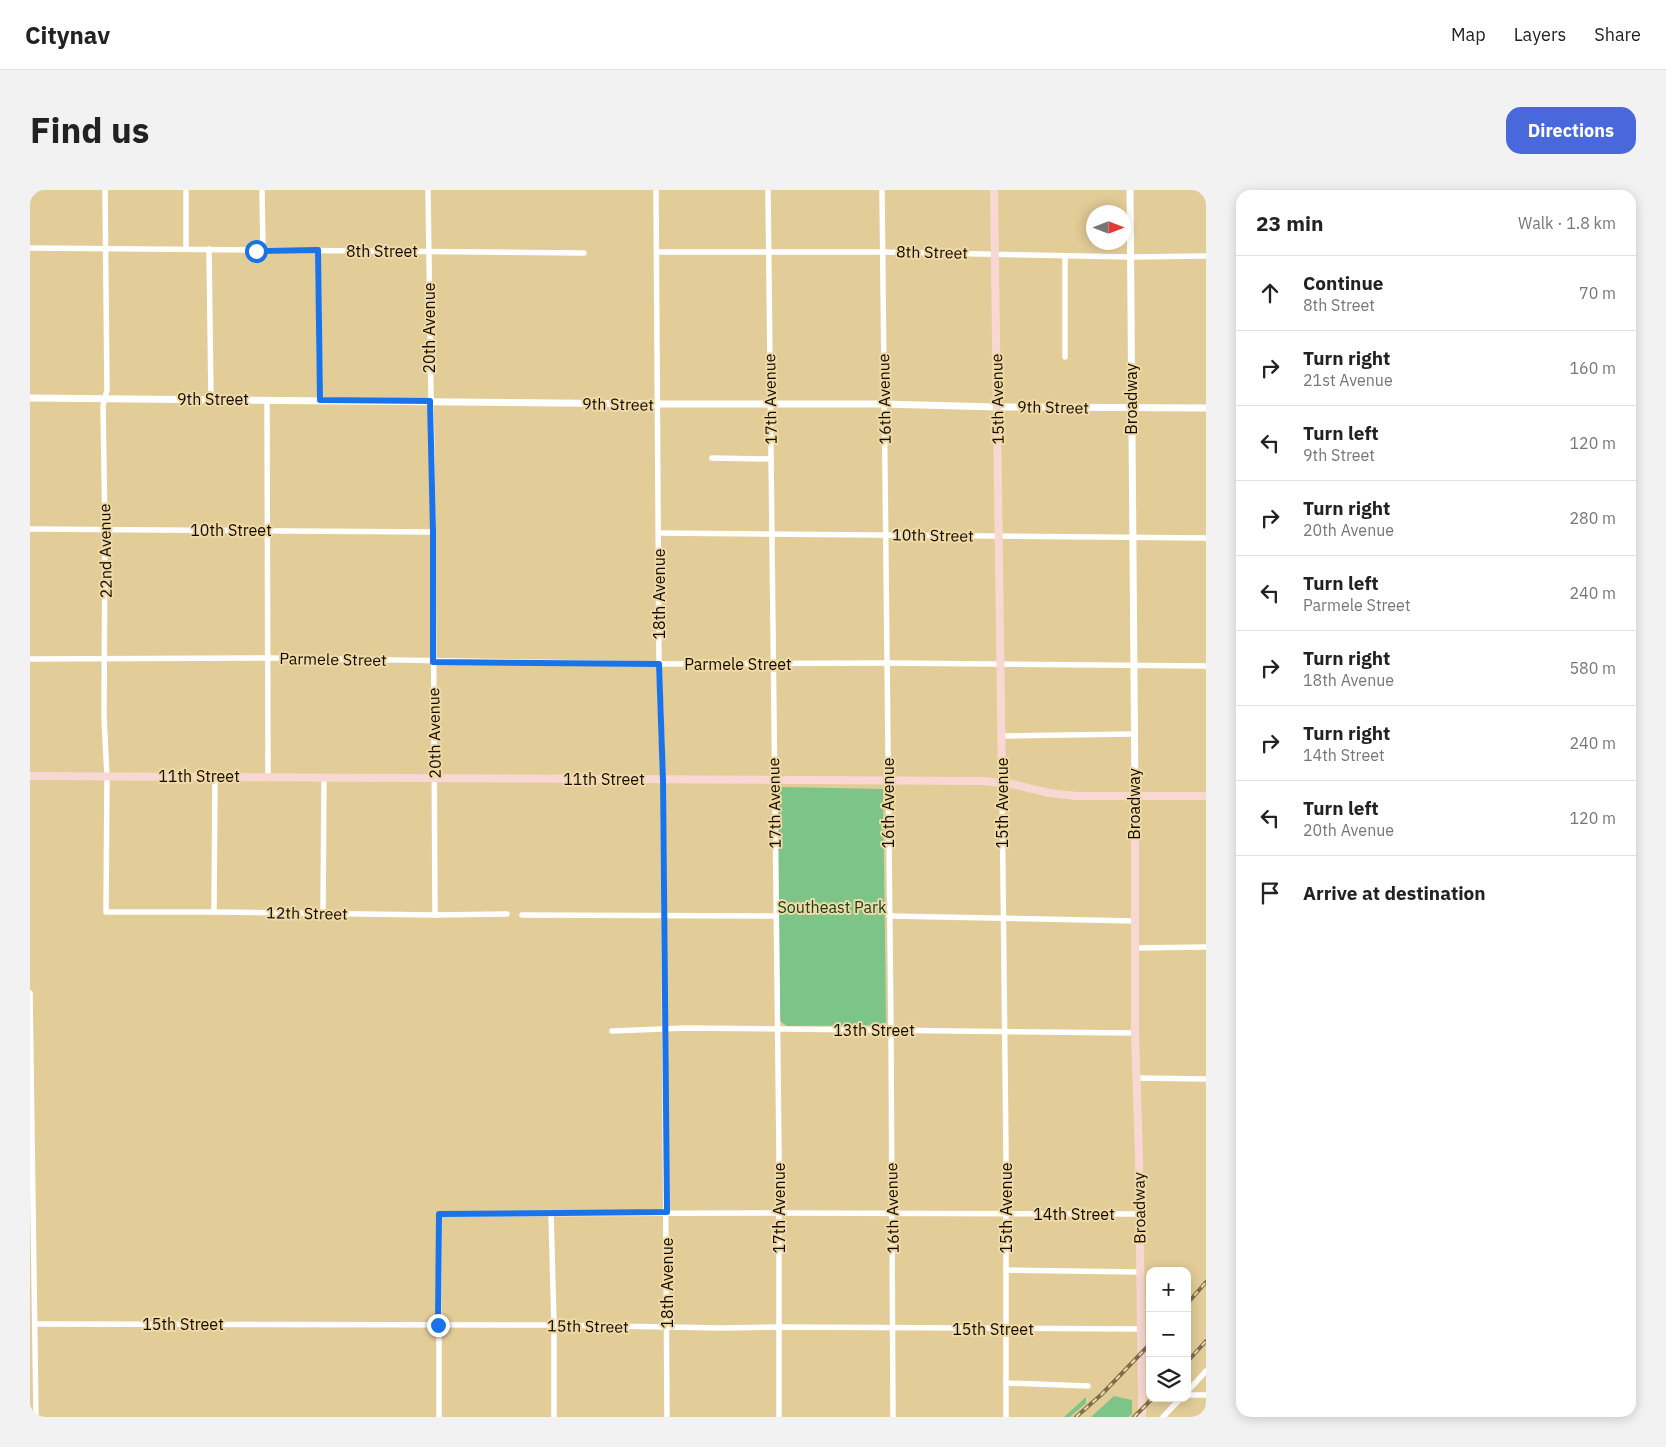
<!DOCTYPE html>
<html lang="en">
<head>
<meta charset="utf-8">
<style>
  :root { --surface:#fff; --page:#f2f2f2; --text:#222; --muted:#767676; --line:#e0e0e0; --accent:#4868dc }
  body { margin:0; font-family:"IBM Plex Sans",sans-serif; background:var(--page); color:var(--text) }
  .controls { position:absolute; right:15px; bottom:15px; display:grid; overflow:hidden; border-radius:10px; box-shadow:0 2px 12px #0003 }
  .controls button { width:45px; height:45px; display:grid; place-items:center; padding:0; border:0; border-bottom:1px solid var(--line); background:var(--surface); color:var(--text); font:25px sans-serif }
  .compass { position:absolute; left:1056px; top:15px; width:45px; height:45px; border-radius:50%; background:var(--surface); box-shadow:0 2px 12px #0003; rotate:90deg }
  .stop { position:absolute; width:15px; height:15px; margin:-11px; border:4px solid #1a73e8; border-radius:50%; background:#fff }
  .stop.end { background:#1a73e8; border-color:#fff; box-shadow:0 1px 5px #0008 }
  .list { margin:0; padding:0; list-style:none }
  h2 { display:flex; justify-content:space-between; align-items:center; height:65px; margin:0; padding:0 20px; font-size:21px }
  h2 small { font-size:16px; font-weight:400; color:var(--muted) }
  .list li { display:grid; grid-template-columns:32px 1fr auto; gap:15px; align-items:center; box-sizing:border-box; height:75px; padding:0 20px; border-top:1px solid var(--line) }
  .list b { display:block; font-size:19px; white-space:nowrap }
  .list p { margin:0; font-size:16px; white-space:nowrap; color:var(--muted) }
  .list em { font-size:16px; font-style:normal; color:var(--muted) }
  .icon { flex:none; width:28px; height:28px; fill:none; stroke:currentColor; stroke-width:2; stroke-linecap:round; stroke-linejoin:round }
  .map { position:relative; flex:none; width:1176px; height:1227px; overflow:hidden; border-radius:15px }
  header { display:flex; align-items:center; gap:30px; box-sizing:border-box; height:70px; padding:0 25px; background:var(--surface); border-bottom:1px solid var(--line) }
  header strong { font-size:24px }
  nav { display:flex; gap:28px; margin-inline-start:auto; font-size:18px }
  .intro { display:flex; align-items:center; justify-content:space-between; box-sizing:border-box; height:120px; padding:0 30px }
  h1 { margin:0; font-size:35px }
  .button { padding:12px 22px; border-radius:15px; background:var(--accent); color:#fff; font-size:18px; font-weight:700 }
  main { display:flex; gap:30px; padding:0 30px }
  aside { flex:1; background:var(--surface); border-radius:15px; box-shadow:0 2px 12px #0003 }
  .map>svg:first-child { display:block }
  .green { fill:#7dc488 }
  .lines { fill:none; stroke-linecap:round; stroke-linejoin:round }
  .minor { stroke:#fff; stroke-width:5.5 }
  .tertiary { stroke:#fff; stroke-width:7 }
  .secondary { stroke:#f9d8d4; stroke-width:8 }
  .rail-casing { stroke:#7c6d4e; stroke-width:4 }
  .rail { stroke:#efd9a5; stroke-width:2; stroke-dasharray:5.5; stroke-linecap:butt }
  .route { stroke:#1a73e8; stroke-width:6 }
  .labels { text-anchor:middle; stroke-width:4; stroke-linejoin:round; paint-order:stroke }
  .street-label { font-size:16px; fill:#120a00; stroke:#efd9a5 }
  .park-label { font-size:16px; fill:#16411f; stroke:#efd9a5 }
</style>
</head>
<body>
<header>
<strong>Citynav</strong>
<nav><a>Map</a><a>Layers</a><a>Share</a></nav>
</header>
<div class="intro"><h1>Find us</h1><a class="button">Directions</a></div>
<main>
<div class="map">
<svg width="1176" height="1227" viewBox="0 0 1176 1227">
  <rect width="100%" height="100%" fill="#e2cc98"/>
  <!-- green -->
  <g class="green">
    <polygon points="752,597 853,599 856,832 853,835 757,836 750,831 748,602 749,599"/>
    <polygon points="1084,1206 1102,1210 1102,1224 1098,1227 1061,1227"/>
    <polygon points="1056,1207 1056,1213 1040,1227 1034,1227"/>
  </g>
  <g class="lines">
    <!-- minor -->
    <g class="minor">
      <polyline points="75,0 77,200 73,216 75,340 74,528 77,586 76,722 184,722 405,725 477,724"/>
      <polyline points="156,0 156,59"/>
      <polyline points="232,0 233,61"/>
      <polyline points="398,0 403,342 405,725"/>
      <polyline points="626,0 629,474 633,589 637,1227"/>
      <polyline points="738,0 749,964 749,1227"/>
      <polyline points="852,0 861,840 863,1227"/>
      <polyline points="0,58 554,63"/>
      <polyline points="179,59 181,209"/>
      <polyline points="288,61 290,210"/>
      <polyline points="627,62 852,62 1101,67 1176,66"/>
      <polyline points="1035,66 1035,167"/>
      <polyline points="237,210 238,587"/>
      <polyline points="682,268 741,269"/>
      <polyline points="0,339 403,342"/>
      <polyline points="629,343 1176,348"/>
      <polyline points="0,469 237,468 629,474 857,473 1176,476"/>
      <polyline points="971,546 1104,544"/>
      <polyline points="972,593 976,965 976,1227"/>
      <polyline points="184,722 185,586"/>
      <polyline points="293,723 294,587"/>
      <polyline points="492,725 746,726"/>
      <polyline points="859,726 1105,731"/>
      <polyline points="1105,758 1176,757"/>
      <polyline points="0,803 6,1227"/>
      <polyline points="582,841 656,838 1105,843"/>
      <polyline points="1106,888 1176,889"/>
      <polyline points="521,1023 524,1135 524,1227"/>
      <polyline points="976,1080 1110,1082"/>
      <polyline points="5,1134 524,1135 693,1138 749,1137 1111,1139"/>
      <polyline points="976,1193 1058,1196"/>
      <polyline points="1157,1202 1176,1181"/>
      <polyline points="1157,1205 1176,1205"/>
      <polyline points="409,1227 409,1024 749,1023 1110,1024"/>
      <polyline points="1133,1227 1151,1208"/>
    </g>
    <!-- tertiary -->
    <g class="tertiary">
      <polyline points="1100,0 1105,606"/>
      <polyline points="0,208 628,214 853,214 967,217 1176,218"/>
    </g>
    <!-- secondary -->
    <g class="secondary">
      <polyline points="964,0 972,593"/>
      <polyline points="0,586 952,591 982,594 1019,603 1046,606 1176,606"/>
      <polyline points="1105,606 1105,843 1109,966 1112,1227"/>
    </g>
    <defs>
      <g id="rail">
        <polyline points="1157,1114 1176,1092"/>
        <polyline points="1157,1172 1176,1151"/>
        <polyline points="1046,1227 1072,1204 1120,1154"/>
        <polyline points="1104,1227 1123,1208"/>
      </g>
    </defs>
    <!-- rail casing -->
    <use href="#rail" class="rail-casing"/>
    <!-- rail -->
    <use href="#rail" class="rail"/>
  </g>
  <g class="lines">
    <!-- route -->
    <polyline class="route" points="226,61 288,60 290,210 400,211 403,342 403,472 629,474 633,590 637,1022 409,1024 408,1135"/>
  </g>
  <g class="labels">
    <!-- street labels -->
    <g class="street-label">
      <text x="352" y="67">8th Street</text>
      <text transform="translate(902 62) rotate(1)" y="6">8th Street</text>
      <text transform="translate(399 138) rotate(-90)" y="6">20th Avenue</text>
      <text x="183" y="215">9th Street</text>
      <text transform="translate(740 209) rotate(-91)" y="6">17th Avenue</text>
      <text transform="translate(854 209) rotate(-91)" y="6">16th Avenue</text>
      <text transform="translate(967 209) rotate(-91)" y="6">15th Avenue</text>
      <text transform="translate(1101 209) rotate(-90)" y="6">Broadway</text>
      <text transform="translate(588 214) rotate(1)" y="6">9th Street</text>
      <text transform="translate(1023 217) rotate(1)" y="6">9th Street</text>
      <text x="201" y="346">10th Street</text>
      <text transform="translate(903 345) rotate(1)" y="6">10th Street</text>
      <text transform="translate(75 361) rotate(-91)" y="6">22nd Avenue</text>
      <text transform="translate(629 404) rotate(-90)" y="6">18th Avenue</text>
      <text transform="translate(303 469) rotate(1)" y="6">Parmele Street</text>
      <text x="708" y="480">Parmele Street</text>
      <text transform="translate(404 543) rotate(-91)" y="6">20th Avenue</text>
      <text x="169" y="592">11th Street</text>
      <text x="574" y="595">11th Street</text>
      <text transform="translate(744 613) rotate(-91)" y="6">17th Avenue</text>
      <text transform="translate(858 613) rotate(-90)" y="6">16th Avenue</text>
      <text transform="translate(972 613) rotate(-90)" y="6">15th Avenue</text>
      <text transform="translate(1104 614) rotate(-90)" y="6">Broadway</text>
      <text transform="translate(277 723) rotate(1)" y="6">12th Street</text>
      <text x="844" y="846">13th Street</text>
      <text transform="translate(749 1018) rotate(-90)" y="6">17th Avenue</text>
      <text transform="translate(862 1018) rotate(-91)" y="6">16th Avenue</text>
      <text transform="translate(976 1018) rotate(-90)" y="6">15th Avenue</text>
      <text transform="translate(1109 1018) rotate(-91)" y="6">Broadway</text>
      <text x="1044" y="1030">14th Street</text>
      <text transform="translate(637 1093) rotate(-90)" y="6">18th Avenue</text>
      <text x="153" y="1140">15th Street</text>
      <text transform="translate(558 1136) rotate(1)" y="6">15th Street</text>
      <text x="963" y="1145">15th Street</text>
    </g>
    <!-- park labels -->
    <g class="park-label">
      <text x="802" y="723">Southeast Park</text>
    </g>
  </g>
</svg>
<div class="controls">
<button>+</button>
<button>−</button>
<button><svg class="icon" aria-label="layers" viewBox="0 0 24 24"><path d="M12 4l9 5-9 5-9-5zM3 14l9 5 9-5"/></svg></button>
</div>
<svg class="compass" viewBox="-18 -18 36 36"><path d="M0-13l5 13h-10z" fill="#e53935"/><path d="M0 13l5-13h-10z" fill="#767676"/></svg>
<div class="stop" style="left:226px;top:61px"></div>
<div class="stop end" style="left:408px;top:1135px"></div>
</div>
<aside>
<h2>23 min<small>Walk · 1.8 km</small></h2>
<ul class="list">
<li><svg class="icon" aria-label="ahead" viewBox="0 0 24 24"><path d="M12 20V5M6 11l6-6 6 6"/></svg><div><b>Continue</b><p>8th Street</p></div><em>70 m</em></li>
<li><svg class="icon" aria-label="right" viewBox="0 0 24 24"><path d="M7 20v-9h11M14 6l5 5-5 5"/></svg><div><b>Turn right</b><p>21st Avenue</p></div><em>160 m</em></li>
<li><svg class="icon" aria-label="left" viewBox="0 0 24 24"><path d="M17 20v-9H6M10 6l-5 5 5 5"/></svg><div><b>Turn left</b><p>9th Street</p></div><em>120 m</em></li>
<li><svg class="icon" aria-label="right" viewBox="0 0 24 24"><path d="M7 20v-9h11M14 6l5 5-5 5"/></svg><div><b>Turn right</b><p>20th Avenue</p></div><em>280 m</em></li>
<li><svg class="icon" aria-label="left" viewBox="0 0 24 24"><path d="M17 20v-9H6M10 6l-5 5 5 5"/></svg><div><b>Turn left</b><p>Parmele Street</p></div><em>240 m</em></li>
<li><svg class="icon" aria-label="right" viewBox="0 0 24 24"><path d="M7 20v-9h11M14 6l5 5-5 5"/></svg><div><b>Turn right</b><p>18th Avenue</p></div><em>580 m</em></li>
<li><svg class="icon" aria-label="right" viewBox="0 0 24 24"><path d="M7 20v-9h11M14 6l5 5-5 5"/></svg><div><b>Turn right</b><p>14th Street</p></div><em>240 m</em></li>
<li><svg class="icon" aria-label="left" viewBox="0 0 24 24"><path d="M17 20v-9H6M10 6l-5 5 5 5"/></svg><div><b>Turn left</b><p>20th Avenue</p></div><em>120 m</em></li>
<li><svg class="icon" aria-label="arrive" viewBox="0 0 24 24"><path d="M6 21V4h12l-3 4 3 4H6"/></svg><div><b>Arrive at destination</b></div></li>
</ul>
</aside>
</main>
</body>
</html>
